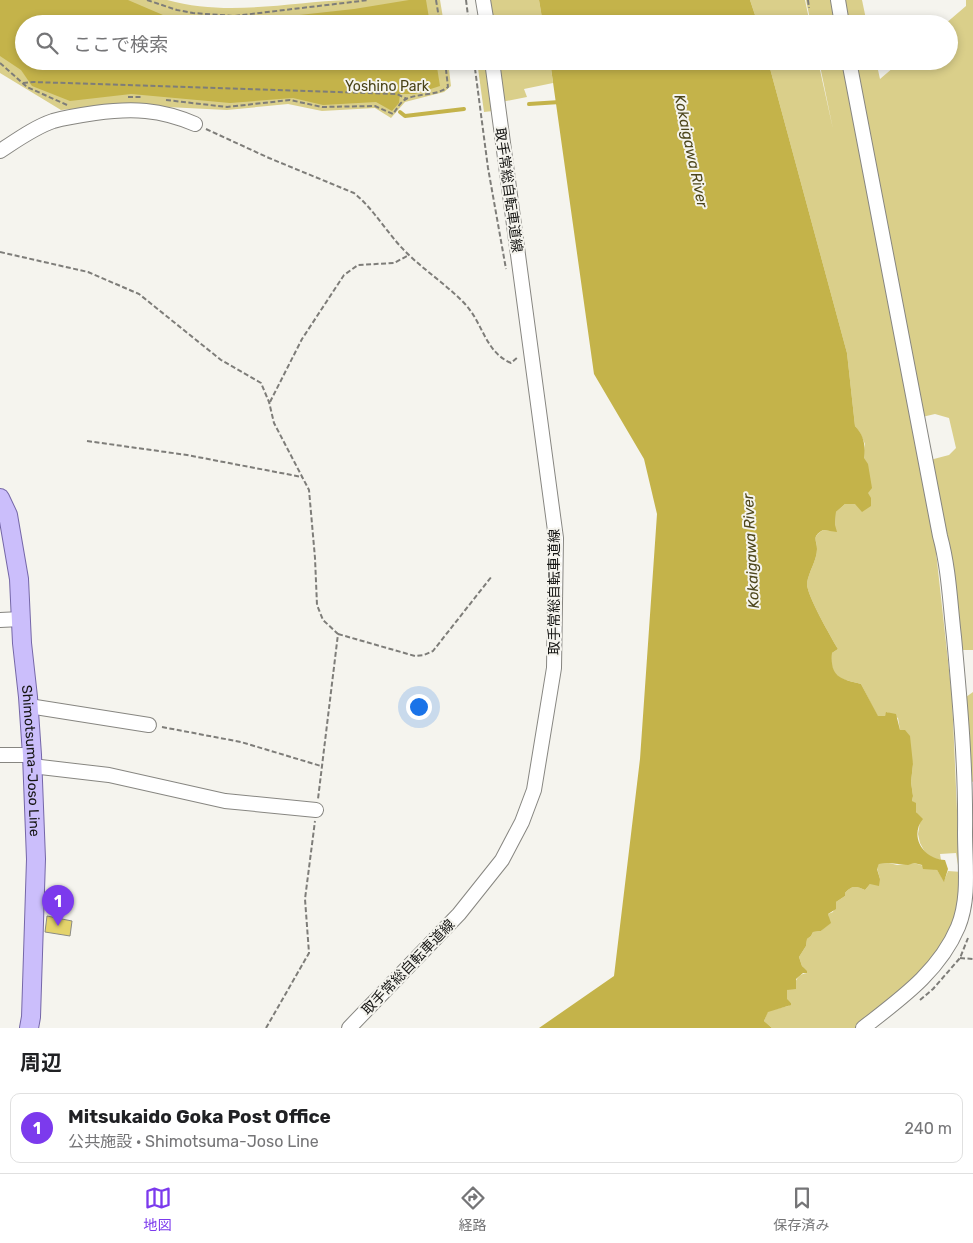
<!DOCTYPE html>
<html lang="ja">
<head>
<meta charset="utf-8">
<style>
  :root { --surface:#fff; --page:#f6f6f6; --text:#202124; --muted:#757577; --line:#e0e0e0; --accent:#7c3aed }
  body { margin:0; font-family:Rubik,"Noto Sans JP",sans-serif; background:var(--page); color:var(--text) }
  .you { position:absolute; left:418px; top:706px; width:18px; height:18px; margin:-12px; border:4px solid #fff; border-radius:50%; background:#1a73e8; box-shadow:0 0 0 8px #1a73e833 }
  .badge { display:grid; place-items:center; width:32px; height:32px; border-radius:50%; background:var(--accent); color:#fff; font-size:16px; font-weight:700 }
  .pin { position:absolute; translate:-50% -41px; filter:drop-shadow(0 1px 2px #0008) }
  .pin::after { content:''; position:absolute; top:26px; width:18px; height:15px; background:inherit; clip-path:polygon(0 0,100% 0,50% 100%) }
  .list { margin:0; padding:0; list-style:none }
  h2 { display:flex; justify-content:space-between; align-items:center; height:65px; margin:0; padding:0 20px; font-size:21px }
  h2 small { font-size:16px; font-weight:400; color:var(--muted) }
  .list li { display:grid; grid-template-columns:32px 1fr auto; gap:15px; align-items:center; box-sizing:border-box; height:70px; margin:0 10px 10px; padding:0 10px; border:1px solid var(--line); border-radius:10px }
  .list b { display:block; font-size:19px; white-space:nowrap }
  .list p { margin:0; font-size:16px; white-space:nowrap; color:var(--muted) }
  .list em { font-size:16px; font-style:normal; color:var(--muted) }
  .icon { flex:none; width:28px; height:28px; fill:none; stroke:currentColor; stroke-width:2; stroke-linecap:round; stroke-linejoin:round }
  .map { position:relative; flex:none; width:973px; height:1028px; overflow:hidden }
  .search { position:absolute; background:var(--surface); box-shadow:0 2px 8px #0003; left:15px; right:15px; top:15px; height:55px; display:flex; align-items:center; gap:12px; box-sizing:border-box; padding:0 18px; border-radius:28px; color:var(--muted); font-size:19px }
  .sheet { height:145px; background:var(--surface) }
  nav { display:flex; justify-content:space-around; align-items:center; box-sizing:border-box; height:70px; border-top:1px solid var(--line); background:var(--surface); font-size:14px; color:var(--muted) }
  nav a { display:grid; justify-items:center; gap:2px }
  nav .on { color:var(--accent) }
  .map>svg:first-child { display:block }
  .green { fill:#dacf8a }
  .water { fill:#c4b34a }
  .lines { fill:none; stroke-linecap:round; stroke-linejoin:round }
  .stream { stroke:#c4b34a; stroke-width:4 }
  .building { fill:#e4d36b; stroke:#8b8b85 }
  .minor-casing { stroke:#878681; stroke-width:16 }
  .major-casing { stroke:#7567a8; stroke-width:20 }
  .path { stroke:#7e7d79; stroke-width:2; stroke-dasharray:5 2.5; stroke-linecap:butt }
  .minor { stroke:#fff; stroke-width:14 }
  .major { stroke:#cbbefb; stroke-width:18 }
  .labels { text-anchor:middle; stroke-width:4; stroke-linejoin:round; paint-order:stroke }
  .park-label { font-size:14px; fill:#4a4318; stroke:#f5f4ee }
  .street-label { font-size:14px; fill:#151513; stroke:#f5f4ee }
  .water-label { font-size:15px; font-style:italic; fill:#4d461b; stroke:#f5f4ee }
</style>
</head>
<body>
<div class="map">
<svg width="973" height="1028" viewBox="0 0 973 1028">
  <rect width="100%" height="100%" fill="#f5f4ee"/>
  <!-- green -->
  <g class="green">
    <path d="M 0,0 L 167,0 C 229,17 287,2 349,0 C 379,0 410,0 440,0 L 444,24 L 24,24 L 24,61 L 448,61 L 451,86 L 444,92 L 405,102 L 391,118 L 375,108 L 322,111 L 288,104 L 227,110 L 167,107 L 132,103 L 61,110 L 0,73 Z"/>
    <polygon points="486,0 539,0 543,24 490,24"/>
    <polygon points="750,0 805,0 810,24 758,24"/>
    <polygon points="806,0 833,0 837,24 811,24"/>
    <polygon points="841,0 862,0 867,24 845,24"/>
    <polygon points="966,0 973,0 973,650 962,650 949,540 943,533 930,460 949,455 956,448 949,418 935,414 922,417 853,61 876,61 880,79 901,61 949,61 949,24 945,24 966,6"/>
    <polygon points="477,61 487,61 493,111 484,112"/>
    <polygon points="495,61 550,61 553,83 524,89 527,97 501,102"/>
    <path d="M 768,61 L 818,61 L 833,129 L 819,61 L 845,61 L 935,543 L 952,697 L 958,833 L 962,865 L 958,865 L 956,853 L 940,854 L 941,860 L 932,858 L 926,854 L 920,843 L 918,834 L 920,822 L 912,801 L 913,796 L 911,782 L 913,764 L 900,730 L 898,718 L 887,712 L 885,716 L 878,717 L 861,684 C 840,679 829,678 832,653 L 838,649 C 831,637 806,594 807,583 C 809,571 817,560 817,549 C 817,539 811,538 823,530 L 829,531 L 835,525 L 836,512 L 845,504 L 855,504 L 868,493 L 864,458 L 865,444 L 859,431 L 855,426 L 847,353 Z"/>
    <polygon points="973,692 973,782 971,781 966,697"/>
    <path d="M 889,863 L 897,865 L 914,863 L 937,870 L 944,881 L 948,871 L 962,872 L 961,897 L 953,925 L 937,955 L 915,979 L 857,1028 L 772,1028 L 764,1021 L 768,1011 L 788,1006 L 791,1003 L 787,1000 L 787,990 L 795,984 C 796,978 800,974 807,973 L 802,966 L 799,957 L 806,946 L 807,939 L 811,936 L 813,932 L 821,931 L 830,923 L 828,914 L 833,912 L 836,902 L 845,896 L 845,893 C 852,885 856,886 865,890 L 870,884 L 876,884 L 880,879 L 877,868 L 879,864 Z"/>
  </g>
  <!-- water -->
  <g class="water">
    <polygon points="0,0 128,0 163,15 196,22 237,22 354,9 409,0 426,0 430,24 24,24 24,61 436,61 440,86 415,94 400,94 399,103 392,111 376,102 323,105 293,98 230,103 131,94 70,101 32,86 21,70 0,56"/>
    <polygon points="539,0 750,0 758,24 543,24"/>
    <path d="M 550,61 L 768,61 L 847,353 L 855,426 C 864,435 866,447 864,458 L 868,464 L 872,488 L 868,493 L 871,498 L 871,506 L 862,512 L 855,504 L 845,504 L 836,512 L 835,525 L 837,532 L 823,530 C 811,537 817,540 817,549 C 817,560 809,571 807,583 C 806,594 831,637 838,649 L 832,653 C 830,677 840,679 861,684 L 878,716 L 885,716 L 886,712 L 896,714 L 900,730 L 905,730 L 910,736 L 913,764 L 911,782 L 913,796 L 912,801 L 916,803 L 916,812 L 923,819 C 909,836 923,859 945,860 L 948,869 L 944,882 L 937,870 L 923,869 L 922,865 L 914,863 L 908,865 L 889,863 L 879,864 L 877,869 L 880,879 L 879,886 L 870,884 L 865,890 C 856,886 852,885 845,893 L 845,896 L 836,902 L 836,909 L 828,914 L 831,923 L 821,931 L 813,932 L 811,936 L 807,939 L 806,946 L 799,957 L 802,966 L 807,971 L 807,973 L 803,973 L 796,979 L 796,989 L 787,990 L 787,999 L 791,1003 L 791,1005 L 768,1012 L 764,1021 L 772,1028 L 539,1028 L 614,976 L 640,759 L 657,514 L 644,459 L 594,374 Z"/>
  </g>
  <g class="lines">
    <!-- stream -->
    <g class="stream">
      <polyline points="529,104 560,102"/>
      <polyline points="400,112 405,116 464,109"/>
    </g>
  </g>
  <!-- building -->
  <polygon class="building" points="47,916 72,921 70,936 45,932"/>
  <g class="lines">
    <defs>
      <g id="minor">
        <polyline points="483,0 487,24"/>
        <polyline points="838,0 842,24"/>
        <path d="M 849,61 L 940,536 C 949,569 950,603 954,637 C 960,702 966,768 965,833 C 965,864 970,898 958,927 C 939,972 900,999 863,1028"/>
        <path d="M 0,151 C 17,140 35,127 53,121 C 67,117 81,115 95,113 C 132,108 160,109 195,124"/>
        <polyline points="0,620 21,619"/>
        <polyline points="29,706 149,725"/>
        <polyline points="0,755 32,755"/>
        <polyline points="32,766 109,775 225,801 316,810"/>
        <polyline points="349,1028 459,914 502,860 522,822 534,790 554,668 556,538 492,61"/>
      </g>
      <g id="major">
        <path id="s1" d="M 0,498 L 8,515 L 19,579 L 22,643 L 28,697 L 32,755 L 36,859 L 31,1017 L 29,1028"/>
      </g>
    </defs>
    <!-- minor casing -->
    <use href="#minor" class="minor-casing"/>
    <!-- major casing -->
    <use href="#major" class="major-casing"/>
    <!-- path -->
    <g class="path">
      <polyline points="147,0 177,10 193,13 234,16 369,0"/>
      <polyline points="436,0 440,24"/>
      <polyline points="466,0 469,24"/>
      <polyline points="808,0 809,8"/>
      <polyline points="474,61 488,168 506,269"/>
      <polyline points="0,63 27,87 67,105"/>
      <polyline points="23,83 34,82 397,94 407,99"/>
      <polyline points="128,97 141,97"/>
      <path d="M 166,100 L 227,107 L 290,100 L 322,107 L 375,106 L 393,114 C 397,109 400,102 406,99 C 419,93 437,96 448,87 L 445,61"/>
      <path d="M 206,129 L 269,158 L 354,193 C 376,211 389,237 410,256 C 428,273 448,286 465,304 C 483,323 485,352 511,363 L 518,357 L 518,356"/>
      <polyline points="0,252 88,272 139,294 221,360 261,383 269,402 274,423 309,490 315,558 317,605 323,620 338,634 318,799"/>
      <polyline points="270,402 302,339 344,275 358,265 394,263 409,255"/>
      <polyline points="87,441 187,455 302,477"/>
      <polyline points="338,634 415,656 424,655 433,651 492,576"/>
      <polyline points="162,727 241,742 321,766"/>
      <polyline points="960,958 973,959"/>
      <polyline points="920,1000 933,989 960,958 968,938"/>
      <polyline points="266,1028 309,953 305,899 315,821"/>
    </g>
    <!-- minor -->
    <use href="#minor" class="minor"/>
    <!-- major -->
    <use href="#major" class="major"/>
  </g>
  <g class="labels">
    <!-- park labels -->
    <g class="park-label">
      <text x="387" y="91">Yoshino Park</text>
    </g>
    <!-- street labels -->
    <g class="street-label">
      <text transform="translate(509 190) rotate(82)" y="5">取手常総自転車道線</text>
      <text transform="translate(554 592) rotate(-90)" y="5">取手常総自転車道線</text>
      <text dy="5" stroke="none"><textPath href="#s1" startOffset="266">Shimotsuma-Joso Line</textPath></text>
      <text transform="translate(408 967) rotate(-46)" y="5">取手常総自転車道線</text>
    </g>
    <!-- water labels -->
    <g class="water-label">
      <text transform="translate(691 151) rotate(78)" y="5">Kokaigawa River</text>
      <text transform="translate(751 551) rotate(-93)" y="5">Kokaigawa River</text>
    </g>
  </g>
</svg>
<div class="you"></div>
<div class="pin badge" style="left:58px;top:926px">1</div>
<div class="search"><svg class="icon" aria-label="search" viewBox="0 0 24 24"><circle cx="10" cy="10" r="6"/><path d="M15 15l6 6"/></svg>ここで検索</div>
</div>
<section class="sheet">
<h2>周辺<small></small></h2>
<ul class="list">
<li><span class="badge">1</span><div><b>Mitsukaido Goka Post Office</b><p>公共施設 · Shimotsuma-Joso Line</p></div><em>240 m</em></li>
</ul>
</section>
<nav>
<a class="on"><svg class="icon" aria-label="map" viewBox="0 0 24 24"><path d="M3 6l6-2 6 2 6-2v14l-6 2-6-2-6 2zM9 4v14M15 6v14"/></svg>地図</a>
<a><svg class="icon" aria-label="directions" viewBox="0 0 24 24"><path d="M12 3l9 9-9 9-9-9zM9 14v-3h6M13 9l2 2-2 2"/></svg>経路</a>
<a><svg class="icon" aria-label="saved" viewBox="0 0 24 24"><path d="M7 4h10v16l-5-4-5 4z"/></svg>保存済み</a>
</nav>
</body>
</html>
